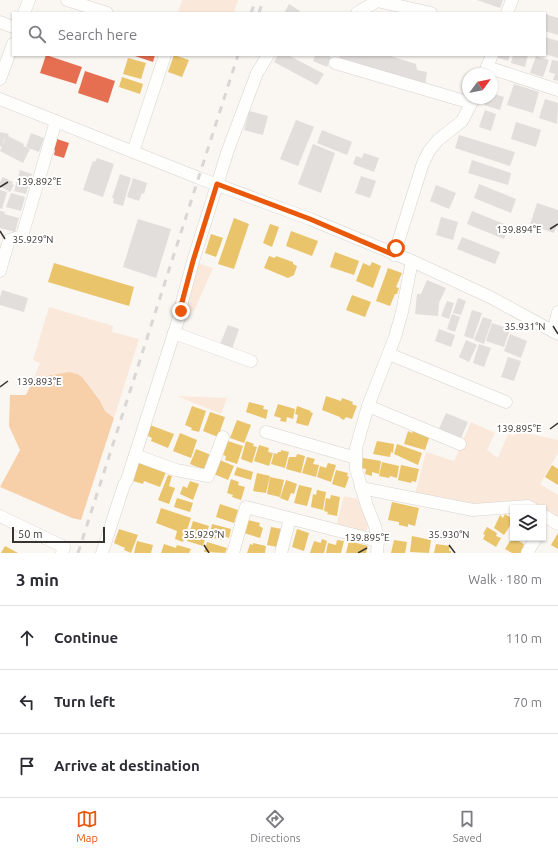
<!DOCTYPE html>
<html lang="en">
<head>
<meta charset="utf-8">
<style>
  :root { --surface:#fff; --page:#f7f7f7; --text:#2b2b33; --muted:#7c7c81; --line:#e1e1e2; --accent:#ea580c }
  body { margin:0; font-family:Ubuntu,sans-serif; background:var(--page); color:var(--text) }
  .controls { position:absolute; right:12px; bottom:12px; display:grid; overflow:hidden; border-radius:0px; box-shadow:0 1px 3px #0004 }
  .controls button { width:36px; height:36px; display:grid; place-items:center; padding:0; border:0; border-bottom:1px solid var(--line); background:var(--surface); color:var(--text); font:20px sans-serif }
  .compass { position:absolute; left:462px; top:68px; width:36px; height:36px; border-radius:50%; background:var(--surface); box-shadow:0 1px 3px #0004; rotate:57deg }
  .scale { position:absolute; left:12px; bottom:10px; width:93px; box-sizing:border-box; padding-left:4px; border:2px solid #373330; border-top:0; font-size:11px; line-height:14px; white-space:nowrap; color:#373330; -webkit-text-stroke:3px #fff; paint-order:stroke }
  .stop { position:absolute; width:12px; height:12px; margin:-9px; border:3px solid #ea580c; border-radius:50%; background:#fff }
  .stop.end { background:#ea580c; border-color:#fff; box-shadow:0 1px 4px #0008 }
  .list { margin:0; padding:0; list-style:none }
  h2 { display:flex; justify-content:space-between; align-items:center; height:52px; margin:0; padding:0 16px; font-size:17px }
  h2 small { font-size:13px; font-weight:400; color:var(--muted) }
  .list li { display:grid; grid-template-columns:26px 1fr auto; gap:12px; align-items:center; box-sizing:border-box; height:64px; padding:0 16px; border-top:1px solid var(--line) }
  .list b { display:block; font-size:15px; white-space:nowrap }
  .list em { font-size:13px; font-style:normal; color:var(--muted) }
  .icon { flex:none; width:22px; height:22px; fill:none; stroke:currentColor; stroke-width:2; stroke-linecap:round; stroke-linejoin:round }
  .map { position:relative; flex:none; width:558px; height:553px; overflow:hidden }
  .search { position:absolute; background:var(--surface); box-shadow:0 1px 3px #0004; left:12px; right:12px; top:12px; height:44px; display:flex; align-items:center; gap:10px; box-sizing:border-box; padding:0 14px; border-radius:0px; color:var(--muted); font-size:15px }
  .sheet { height:244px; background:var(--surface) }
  nav { display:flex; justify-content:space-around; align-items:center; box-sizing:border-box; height:56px; border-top:1px solid var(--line); background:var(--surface); font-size:11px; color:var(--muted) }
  nav a { display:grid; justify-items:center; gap:2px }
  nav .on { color:var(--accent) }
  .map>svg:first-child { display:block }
  .green { fill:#fae9db }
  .forest { fill:#f7d0aa }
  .homes { fill:#e9c46a }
  .shops { fill:#e76f51 }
  .building { fill:#e1dedb }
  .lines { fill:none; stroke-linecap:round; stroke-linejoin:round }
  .minor-casing { stroke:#d7d3d0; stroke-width:13 }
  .minor { stroke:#fefefd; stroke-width:12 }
  .rail { stroke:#d8d7d6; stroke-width:3; stroke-dasharray:7 7; stroke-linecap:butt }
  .route { stroke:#ea580c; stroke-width:5 }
  .ticks { fill:none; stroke:#373330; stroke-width:1.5 }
  .ticks-label { font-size:10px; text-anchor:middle; fill:#373330; stroke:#fff; stroke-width:4; stroke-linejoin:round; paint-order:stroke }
</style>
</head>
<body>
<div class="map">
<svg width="558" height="553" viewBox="0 0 558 553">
  <rect width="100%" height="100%" fill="#faf6f2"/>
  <!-- green -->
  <g class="green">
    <polygon points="182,0 238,0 234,13 178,13"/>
    <polygon points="195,262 213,268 194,311 183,307"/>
    <polygon points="49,307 113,326 112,332 139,339 114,418 105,411 100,401 69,372 34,378 40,363 33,360"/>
    <polygon points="177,396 227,398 221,414"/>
    <polygon points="471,422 495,433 487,450 498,458 508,434 514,436 516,431 558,440 558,453 540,484 558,495 558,519 543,510 543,508 540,508 528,501 475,505 415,494 426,452 454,461"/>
    <polygon points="344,496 358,499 368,524 367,530 362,532 336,526"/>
  </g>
  <!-- forest -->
  <polygon class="forest" points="69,372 77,374 82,377 100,401 105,411 114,418 81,520 72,518 0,487 20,450 9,426 10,395 26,395 34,378"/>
  <!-- homes -->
  <g class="homes">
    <polygon points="174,55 189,60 182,77 168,72"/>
    <polygon points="128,58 146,63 141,79 123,74"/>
    <polygon points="122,77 143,84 140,94 119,87"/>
    <polygon points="234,218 249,224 234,269 218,264"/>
    <polygon points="270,224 279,227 272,247 263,243"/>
    <polygon points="291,231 318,241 312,256 286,246"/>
    <polygon points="211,234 223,238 216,257 205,253"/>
    <polygon points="335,252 359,261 354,275 330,267"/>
    <polygon points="269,256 275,258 276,256 293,262 293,264 297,266 294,275 288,278 264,268"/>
    <polygon points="372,262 381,266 373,288 356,281 363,263 370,266"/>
    <polygon points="54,263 134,287 129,306 48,282"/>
    <polygon points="388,268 402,273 396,287 399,288 397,294 395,294 390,306 376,301"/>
    <polygon points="352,295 371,302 365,317 346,310"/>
    <polygon points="326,396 341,401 342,398 353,402 352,404 357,406 352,419 346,417 344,420 340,418 340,417 322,410"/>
    <polygon points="249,402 264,406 263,409 268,410 266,419 246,412"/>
    <polygon points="278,404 295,409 293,419 287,417 286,422 280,421 281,418 274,416"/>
    <polygon points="192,406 206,411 199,432 191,430 192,428 185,425"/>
    <polygon points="297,406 311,411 310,412 313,413 308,426 296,423 298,415 295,414"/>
    <polygon points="210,412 225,417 218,437 203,431"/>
    <polygon points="237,420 251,425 244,443 230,438"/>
    <polygon points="150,425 174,434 168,448 151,441 152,438 146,435"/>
    <polygon points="413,429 430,435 425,450 404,444 408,431 412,433"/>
    <polygon points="180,433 197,440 191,458 173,451"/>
    <polygon points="228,441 243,446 237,464 225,460 226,456 223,455"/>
    <polygon points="246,441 254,444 253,446 257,447 252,463 241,459"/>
    <polygon points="377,441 394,444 393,453 391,452 390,457 373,454"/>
    <polygon points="397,444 422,453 418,465 394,454"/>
    <polygon points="259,445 269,448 268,452 273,453 269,466 254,461"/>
    <polygon points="196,449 211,455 205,470 190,464"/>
    <polygon points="281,450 289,452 285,468 271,464 274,453 277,454 278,452 281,452"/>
    <polygon points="297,454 305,456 301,473 286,469 289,457 296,457"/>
    <polygon points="307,457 315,459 313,464 319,465 316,477 302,473"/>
    <polygon points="363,458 381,461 379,474 372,472 372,476 365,474 366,469 361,468"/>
    <polygon points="220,460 234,466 228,480 214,474"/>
    <polygon points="140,461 166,472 160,487 144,481 143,484 133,481 136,472 133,471 136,463 139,464"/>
    <polygon points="382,462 399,466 397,478 390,476 389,478 379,476"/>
    <polygon points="328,463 336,465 331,482 317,477 320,466 326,468"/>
    <polygon points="401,465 419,469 416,482 412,481 411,483 398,480"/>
    <polygon points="552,465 558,469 558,485 545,477"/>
    <polygon points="237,467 253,472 251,480 234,475"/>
    <polygon points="336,470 348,473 347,476 349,477 345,488 332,484"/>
    <polygon points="257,473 270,476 266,493 253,491"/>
    <polygon points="168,475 172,476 169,486 175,488 169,504 158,500"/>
    <polygon points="270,477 284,480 280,497 267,494"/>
    <polygon points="231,479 239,482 238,485 245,487 241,500 232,497 233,495 227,493"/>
    <polygon points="286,480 297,484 294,494 291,493 288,501 280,498"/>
    <polygon points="190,481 199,484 193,500 180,494 183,486 187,488"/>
    <polygon points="299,485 312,488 307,506 294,503"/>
    <polygon points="317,490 326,492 323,510 311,507 313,494 316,495"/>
    <polygon points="331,495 340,497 337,516 327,514 328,512 324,511 326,498 330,499"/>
    <polygon points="177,498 193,503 190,512 174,507"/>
    <polygon points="392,502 419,508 415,526 408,524 408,527 399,525 399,522 388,520"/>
    <polygon points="220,504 238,510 234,523 216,517"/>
    <polygon points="161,508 191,518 183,542 175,539 177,531 156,523"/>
    <polygon points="505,514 513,519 513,521 504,535 494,528 500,515 503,518"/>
    <polygon points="248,520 260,523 259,526 263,528 260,538 244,533"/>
    <polygon points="193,521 209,526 203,546 187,541"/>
    <polygon points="212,524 231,529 229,538 223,536 222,540 209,537"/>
    <polygon points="271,527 282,529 277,547 267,545"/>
    <polygon points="487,527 497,533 496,536 501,538 496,547 483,539 485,535 483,534"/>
    <polygon points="119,529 138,535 131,553 124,550 125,548 114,543"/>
    <polygon points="297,529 309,533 304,551 292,547"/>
    <polygon points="558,533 558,549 551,545"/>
    <polygon points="412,536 431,540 429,553 410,552"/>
    <polygon points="513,536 513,538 524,544 523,546 524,547 521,553 512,553 505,549"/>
    <polygon points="322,539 327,541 324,553 310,553 314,541 321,543"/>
    <polygon points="337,540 344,541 341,553 326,553 328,543 336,545"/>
    <polygon points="394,540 407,542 405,553 391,553"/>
    <polygon points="137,541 153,545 151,553 134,553"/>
    <polygon points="349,541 368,546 366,553 346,553"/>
    <polygon points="207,542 227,548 225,553 204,552"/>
    <polygon points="253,543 266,546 265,553 247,553 250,544 253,545"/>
    <polygon points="164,544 176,548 177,545 191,549 189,553 161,553"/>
    <polygon points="436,544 450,546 449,551 451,551 451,553 434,553"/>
    <polygon points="5,546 18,553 1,553"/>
  </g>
  <!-- shops -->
  <g class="shops">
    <polygon points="46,55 82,67 76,84 40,73"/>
    <polygon points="132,55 155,55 153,62"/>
    <polygon points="85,71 115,81 108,103 78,93"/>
    <polygon points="57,139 69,143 64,158 54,155 55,150 54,150"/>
  </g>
  <!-- building -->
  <g class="building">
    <polygon points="477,0 503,0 500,8"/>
    <polygon points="289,4 300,11 299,13 284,13"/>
    <polygon points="545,14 558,18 558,35 545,31"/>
    <polygon points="545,37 558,41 558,58 545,54"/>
    <polygon points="278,55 288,55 324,74 317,85 274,62"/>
    <polygon points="315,55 326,55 331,57 327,67 313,61"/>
    <polygon points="340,55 387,55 416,64 417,70 427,72 425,86 338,62"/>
    <polygon points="497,55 510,55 508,61 496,57"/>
    <polygon points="513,55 528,55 525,67 511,63"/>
    <polygon points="536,56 549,60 543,77 530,73"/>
    <polygon points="552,60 558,61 558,81 553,80 555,74 549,72"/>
    <polygon points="514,84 539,92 533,113 507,105"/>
    <polygon points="492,93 504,97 500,110 484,105 486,98 492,98"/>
    <polygon points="545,99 558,103 557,124 539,118"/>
    <polygon points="485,110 496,114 491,131 479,127"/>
    <polygon points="249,111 268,116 263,135 244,130"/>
    <polygon points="296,120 314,127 298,166 280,159"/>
    <polygon points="516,122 541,130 536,147 511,139"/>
    <polygon points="322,130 352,142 347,155 317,143"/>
    <polygon points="0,132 9,134 8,136 24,144 23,146 30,149 23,163 0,151 5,139 4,139 2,147 0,146"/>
    <polygon points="31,133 44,138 39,152 26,147"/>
    <polygon points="459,135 515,152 510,166 455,148"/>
    <polygon points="313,144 335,153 321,193 298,184"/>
    <polygon points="364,153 379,158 374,172 353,164 356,156 362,158"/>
    <polygon points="97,158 114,164 103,197 83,190 93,161 95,162"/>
    <polygon points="472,160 511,173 508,185 468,173"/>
    <polygon points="20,170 32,174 26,194 14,191"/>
    <polygon points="120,174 131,178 123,206 113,203 114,198 112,198"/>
    <polygon points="361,176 376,181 370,198 355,193"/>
    <polygon points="3,177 13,182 12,184 14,185 10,192 0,186 0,182"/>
    <polygon points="133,178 147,183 144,194 142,193 139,201 127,197"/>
    <polygon points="479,184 516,199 511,213 474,198"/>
    <polygon points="436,185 456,193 449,209 430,201"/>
    <polygon points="0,190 7,192 2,209 0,208"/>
    <polygon points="11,193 25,197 21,211 6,207"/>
    <polygon points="537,203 558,210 558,221 554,233 530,225"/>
    <polygon points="0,211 5,212 4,214 19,218 15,232 0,228"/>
    <polygon points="472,211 509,226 504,239 467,224"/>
    <polygon points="441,217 458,222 453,240 436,235"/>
    <polygon points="138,219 171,229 156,278 123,267"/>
    <polygon points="462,237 500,252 495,264 457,249"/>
    <polygon points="427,280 446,288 439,303 438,316 415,314 417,294 421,294"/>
    <polygon points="2,290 28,298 24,312 0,305 0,298"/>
    <polygon points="458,298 466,301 461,315 453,313"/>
    <polygon points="447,301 454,303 449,319 441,316"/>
    <polygon points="472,310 482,313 473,339 464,336"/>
    <polygon points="452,314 460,317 455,332 447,329"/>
    <polygon points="483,317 492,320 484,344 474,340"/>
    <polygon points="492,323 510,329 504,347 486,341"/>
    <polygon points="228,325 239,329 232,349 220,344"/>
    <polygon points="439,329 455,335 451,347 435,341"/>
    <polygon points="510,334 527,341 521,358 504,351"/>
    <polygon points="466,340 477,345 469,362 459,357"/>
    <polygon points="479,344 491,348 484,367 473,363"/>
    <polygon points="508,357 521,361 514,381 501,377"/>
    <polygon points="446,413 468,422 461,438 439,429"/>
  </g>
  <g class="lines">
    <defs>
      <g id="minor">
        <polyline points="67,0 107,13"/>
        <polyline points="24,13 29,0"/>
        <polyline points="357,13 377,1 431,13"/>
        <polyline points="507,13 512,0"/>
        <polyline points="0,22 13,27"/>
        <polyline points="335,63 471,103"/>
        <polyline points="487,67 558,90"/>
        <polyline points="484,74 492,55"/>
        <polyline points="0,79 13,44"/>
        <polyline points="0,99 199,178 310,219 412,261 490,297 558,334"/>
        <polyline points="133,152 165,55"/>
        <polyline points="394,255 423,163 429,151 438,140 462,121 474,98"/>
        <polyline points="0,271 9,240 22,236 56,121"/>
        <polyline points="553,331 558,312"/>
        <polyline points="174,333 251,361"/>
        <polyline points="389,354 506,402"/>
        <polyline points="368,406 460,444"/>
        <polyline points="266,432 356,458"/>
        <polyline points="135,455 176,470 208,476 223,437"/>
        <polyline points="361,488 473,510 528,506 532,508"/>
        <polyline points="543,515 558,524"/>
        <polyline points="0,516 64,547 62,553"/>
        <polyline points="102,553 124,485 127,480 181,311 181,306 193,261 228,150 257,73 268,55"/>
        <polyline points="233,553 246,507 378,541"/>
        <polyline points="281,553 290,519"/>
        <polyline points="377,553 378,541 375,526 367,506 356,469 356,448 368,406 395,337 402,312 412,261"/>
        <polyline points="527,553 536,538"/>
      </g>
    </defs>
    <!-- minor casing -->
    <use href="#minor" class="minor-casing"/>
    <!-- minor -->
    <use href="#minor" class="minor"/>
    <!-- rail -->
    <g class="rail">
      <polyline points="251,13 256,0"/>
      <polyline points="259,13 263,0"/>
      <polyline points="78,553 238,55"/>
    </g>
  </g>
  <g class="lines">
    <!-- route -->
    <polyline class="route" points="181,311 181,306 193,261 217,184 310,219 394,255 396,248"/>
  </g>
  <!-- ticks -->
  <path class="ticks" d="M 0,187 L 8,182M 550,229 L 558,224M 0,231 L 5,239M 553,326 L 558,334M 0,387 L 8,381M 550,429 L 558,423M 204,545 L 209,553M 449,545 L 455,553M 358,553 L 367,548"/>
  <g class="ticks-label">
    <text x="39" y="185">139.892°E</text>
    <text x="519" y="233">139.894°E</text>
    <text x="33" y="243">35.929°N</text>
    <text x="525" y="330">35.931°N</text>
    <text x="39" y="385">139.893°E</text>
    <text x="519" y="432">139.895°E</text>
    <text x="204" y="538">35.929°N</text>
    <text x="449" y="538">35.930°N</text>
    <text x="367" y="541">139.895°E</text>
  </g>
</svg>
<div class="controls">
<button><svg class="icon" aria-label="layers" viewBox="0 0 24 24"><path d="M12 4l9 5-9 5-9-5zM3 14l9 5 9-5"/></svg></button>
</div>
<svg class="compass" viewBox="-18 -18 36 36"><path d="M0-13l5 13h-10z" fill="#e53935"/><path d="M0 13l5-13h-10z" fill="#7c7c81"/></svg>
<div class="scale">50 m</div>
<div class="stop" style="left:396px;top:248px"></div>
<div class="stop end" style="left:181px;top:311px"></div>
<div class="search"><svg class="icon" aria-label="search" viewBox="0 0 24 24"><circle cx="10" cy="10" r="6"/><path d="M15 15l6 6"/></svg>Search here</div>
</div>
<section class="sheet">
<h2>3 min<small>Walk · 180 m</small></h2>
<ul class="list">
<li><svg class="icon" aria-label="ahead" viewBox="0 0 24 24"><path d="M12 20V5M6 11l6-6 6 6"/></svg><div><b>Continue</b></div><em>110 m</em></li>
<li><svg class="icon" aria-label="left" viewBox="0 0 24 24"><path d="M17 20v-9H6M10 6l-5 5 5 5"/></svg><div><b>Turn left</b></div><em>70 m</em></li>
<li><svg class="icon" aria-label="arrive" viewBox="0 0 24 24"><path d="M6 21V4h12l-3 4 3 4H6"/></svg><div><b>Arrive at destination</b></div></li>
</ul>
</section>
<nav>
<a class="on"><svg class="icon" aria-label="map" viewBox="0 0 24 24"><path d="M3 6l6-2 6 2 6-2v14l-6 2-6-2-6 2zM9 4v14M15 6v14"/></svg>Map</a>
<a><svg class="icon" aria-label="directions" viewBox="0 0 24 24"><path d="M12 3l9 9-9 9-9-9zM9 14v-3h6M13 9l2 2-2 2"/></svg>Directions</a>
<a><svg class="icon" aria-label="saved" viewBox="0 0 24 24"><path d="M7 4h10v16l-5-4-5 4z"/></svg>Saved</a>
</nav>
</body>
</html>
